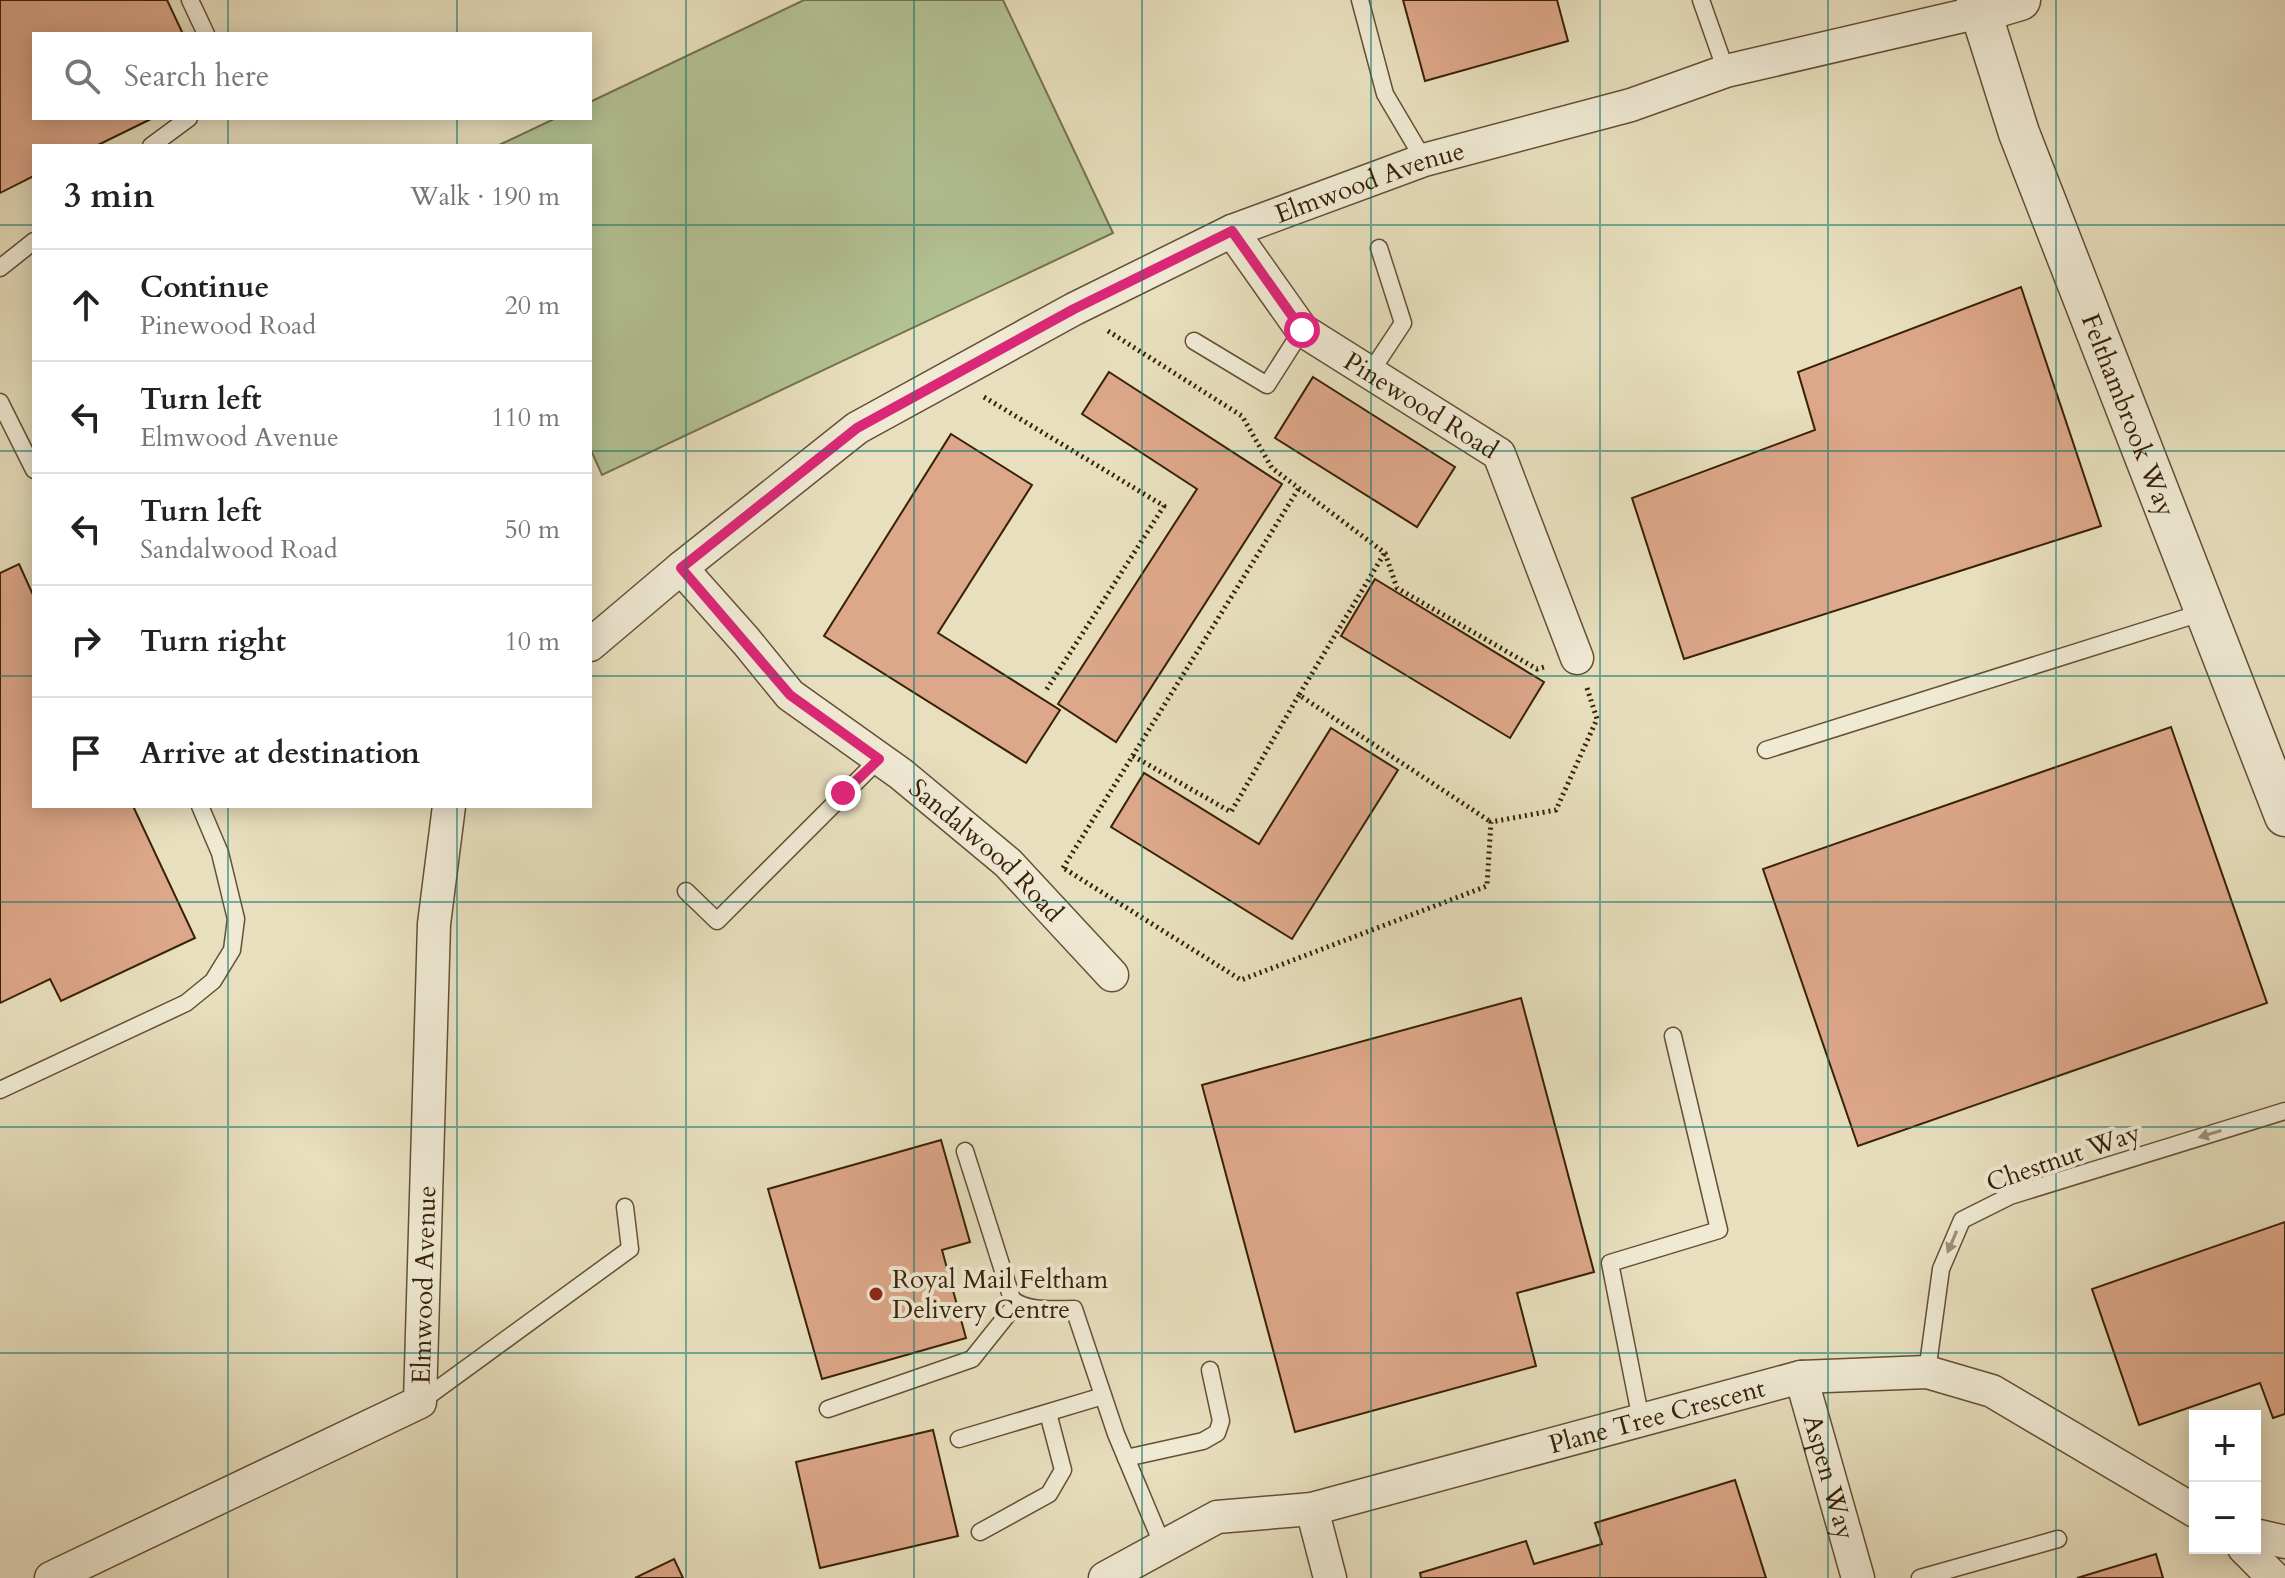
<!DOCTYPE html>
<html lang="en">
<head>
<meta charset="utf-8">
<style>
  :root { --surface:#fff; --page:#f2f2f2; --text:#222; --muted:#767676; --line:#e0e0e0 }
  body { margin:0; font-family:Cardo,serif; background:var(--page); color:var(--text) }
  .controls { position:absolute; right:24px; bottom:24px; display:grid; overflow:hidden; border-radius:0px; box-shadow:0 4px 20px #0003 }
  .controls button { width:72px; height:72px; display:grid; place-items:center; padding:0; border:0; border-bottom:2px solid var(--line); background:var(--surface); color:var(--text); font:40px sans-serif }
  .stop { position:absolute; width:24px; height:24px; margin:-18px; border:6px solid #db2777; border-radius:50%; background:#fff }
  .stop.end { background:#db2777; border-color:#fff; box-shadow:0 2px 8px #0008 }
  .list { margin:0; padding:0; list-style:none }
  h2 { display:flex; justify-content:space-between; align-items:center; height:104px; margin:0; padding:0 32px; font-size:34px }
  h2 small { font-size:26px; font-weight:400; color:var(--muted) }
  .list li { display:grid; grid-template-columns:52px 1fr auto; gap:24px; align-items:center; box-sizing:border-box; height:112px; padding:0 32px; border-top:2px solid var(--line) }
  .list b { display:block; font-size:30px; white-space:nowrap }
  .list p { margin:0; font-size:26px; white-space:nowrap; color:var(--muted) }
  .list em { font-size:26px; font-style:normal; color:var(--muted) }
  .icon { flex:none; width:44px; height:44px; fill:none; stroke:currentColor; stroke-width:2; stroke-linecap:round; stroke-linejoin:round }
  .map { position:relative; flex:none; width:2285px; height:1578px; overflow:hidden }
  .search { position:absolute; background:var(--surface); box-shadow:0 4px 20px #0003; left:32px; top:32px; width:560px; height:88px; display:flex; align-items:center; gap:20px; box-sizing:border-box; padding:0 28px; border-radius:0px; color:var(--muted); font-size:30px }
  .panel { position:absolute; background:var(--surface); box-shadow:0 4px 20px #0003; left:32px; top:144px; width:560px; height:664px; border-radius:0px }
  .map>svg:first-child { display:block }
  .green { fill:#b3c294; stroke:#76724c; stroke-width:2 }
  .building { fill:#dda789; stroke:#382105; stroke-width:2 }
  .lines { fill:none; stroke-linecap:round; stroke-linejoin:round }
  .service-casing { stroke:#645033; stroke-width:19 }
  .minor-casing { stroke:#645033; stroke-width:35 }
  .tertiary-casing { stroke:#645033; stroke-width:43 }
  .path { stroke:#382105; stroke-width:5; stroke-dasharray:2 4; stroke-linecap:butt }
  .service { stroke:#f0ead5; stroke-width:16 }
  .minor { stroke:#f0ead5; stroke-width:32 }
  .tertiary { stroke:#f0ead5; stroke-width:40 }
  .oneway { fill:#9d9077 }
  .route { stroke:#db2777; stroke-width:10 }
  .grid { fill:none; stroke:#0f766e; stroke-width:2; stroke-opacity:0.55 }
  .poi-dot { fill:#8f2418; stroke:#f0ead5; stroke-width:3 }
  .labels { text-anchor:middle; stroke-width:8; stroke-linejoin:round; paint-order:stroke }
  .street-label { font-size:26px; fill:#382105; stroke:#f0ead5 }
  .poi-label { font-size:26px; fill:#382105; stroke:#f0ead5; text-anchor:start }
</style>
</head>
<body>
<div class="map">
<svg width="2285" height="1578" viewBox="0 0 2285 1578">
  <rect width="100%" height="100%" fill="#e8dfbe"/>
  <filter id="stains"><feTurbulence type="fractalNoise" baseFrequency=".0025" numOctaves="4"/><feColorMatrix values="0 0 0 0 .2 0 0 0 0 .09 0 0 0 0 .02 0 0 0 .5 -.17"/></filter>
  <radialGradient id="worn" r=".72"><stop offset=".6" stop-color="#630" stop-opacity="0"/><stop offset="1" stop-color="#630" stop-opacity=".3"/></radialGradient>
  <!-- green -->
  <polygon class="green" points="804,0 1003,0 1113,233 602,475 590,448 590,146 497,146 556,118 590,118 590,102"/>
  <!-- building -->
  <g class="building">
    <polygon points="0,0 167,0 183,34 34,34 34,118 153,118 96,146 34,146 34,176 0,193"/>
    <polygon points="1403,0 1557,0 1568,41 1425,81"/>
    <polygon points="2021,287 2101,526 1684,659 1632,498 1815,430 1798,372"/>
    <polygon points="1109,372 1282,484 1116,742 1058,704 1197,489 1082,414"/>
    <polygon points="1313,377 1455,467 1417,527 1275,438"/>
    <polygon points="951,434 1032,485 938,633 1060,710 1026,763 824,636"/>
    <polygon points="19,564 34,597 34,806 133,806 195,938 61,1001 50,979 0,1003 0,573"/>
    <polygon points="1375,579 1544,682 1510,738 1341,636"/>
    <polygon points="2171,727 2267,1003 1858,1146 1763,869"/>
    <polygon points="1331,728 1398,770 1292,939 1111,827 1144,773 1259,844"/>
    <polygon points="1521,998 1594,1272 1517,1293 1536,1366 1295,1432 1202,1085"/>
    <polygon points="941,1140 970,1242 942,1250 966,1338 822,1379 768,1189"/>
    <polygon points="2285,1222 2285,1414 2273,1418 2260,1383 2139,1425 2092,1289"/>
    <polygon points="933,1430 958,1536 820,1568 796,1462"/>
    <polygon points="1735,1480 1766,1578 1421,1578 1420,1573 1526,1541 1534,1564 1602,1544 1595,1523"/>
    <polygon points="2156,1554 2163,1578 2077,1578"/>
    <polygon points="674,1559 683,1578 635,1578"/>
  </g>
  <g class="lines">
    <defs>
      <g id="service">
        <polyline points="190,0 206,34"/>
        <polyline points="1360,0 1385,94 1424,160"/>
        <polyline points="1701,0 1726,71"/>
        <polyline points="151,146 189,118"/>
        <polyline points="0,268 34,241"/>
        <polyline points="1194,341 1267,385 1302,330"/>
        <polyline points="1370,373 1403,323 1379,248"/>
        <polyline points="0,402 34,470"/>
        <polyline points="1766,750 2204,612"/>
        <polyline points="686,891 717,921 879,759"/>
        <polyline points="0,1090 186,1003 213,981 232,950 236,919 220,853 200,806"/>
        <path d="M 965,1151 L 1012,1299 C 1026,1312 1055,1309 1074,1309 L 1116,1434 L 1163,1546"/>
        <polyline points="1927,1372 1941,1269 1962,1220 2010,1196 2285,1111"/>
        <polyline points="420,1402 630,1249 625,1207"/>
        <polyline points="828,1409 972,1359 1016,1304"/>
        <polyline points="1641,1420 1610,1263 1719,1230 1673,1036"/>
        <polyline points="959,1439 1103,1396"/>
        <polyline points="1126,1458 1203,1441 1217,1433 1221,1421 1210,1370"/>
        <polyline points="980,1532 1049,1494 1063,1470 1048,1413"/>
        <polyline points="1920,1578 2058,1539"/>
      </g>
      <g id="minor">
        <path id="s1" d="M 1232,231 L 1302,330 L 1499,454 L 1577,658"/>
        <path id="s2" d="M 681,568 L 746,641 L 790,695 L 901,774 L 1008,863 L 1112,975"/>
        <path id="s3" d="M 590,645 L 681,568 L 857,428 L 1074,309 L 1232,231 L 1424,160 L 1631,105 L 1726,71 L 1980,12"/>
        <path id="s4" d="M 1801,1377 L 1858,1578"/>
        <polyline points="1312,1509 1330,1578"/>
        <polyline points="2255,1535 2285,1542"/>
        <polyline points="2244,1548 2274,1578"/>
        <path id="s5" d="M 51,1578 L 420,1402 L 434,924 L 449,806"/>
        <path id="s6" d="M 1105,1578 L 1217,1517 L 1312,1509 L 1801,1377 L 1927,1372 L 1992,1391 L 2195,1511"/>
      </g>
      <g id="tertiary">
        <path id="s7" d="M 1977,0 L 2019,133 L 2285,816"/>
        <polyline points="1980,12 2020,0"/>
      </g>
    </defs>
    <!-- service casing -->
    <use href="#service" class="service-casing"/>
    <!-- minor casing -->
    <use href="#minor" class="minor-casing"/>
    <!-- tertiary casing -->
    <use href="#tertiary" class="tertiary-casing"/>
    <!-- path -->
    <g class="path">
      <polyline points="1108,331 1242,416 1272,468 1385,553 1397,588 1537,669 1544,667"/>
      <polyline points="984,397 1164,506 1045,692"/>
      <polyline points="1384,554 1299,695 1491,822"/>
      <polyline points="1133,756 1231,812 1299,695"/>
      <polyline points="1063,868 1299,488"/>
      <polyline points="1065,869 1241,980 1487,886 1491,822 1556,810 1597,719 1587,688"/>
    </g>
    <!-- service -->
    <use href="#service" class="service"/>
    <!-- minor -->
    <use href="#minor" class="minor"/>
    <!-- tertiary -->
    <use href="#tertiary" class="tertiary"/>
  </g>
  <!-- one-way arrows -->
  <defs><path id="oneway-solid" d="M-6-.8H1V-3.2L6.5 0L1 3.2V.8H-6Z" transform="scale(2)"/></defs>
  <g class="oneway">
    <use href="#oneway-solid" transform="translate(2210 1134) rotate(163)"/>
    <use href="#oneway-solid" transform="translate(1952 1242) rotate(113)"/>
  </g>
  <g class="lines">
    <!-- route -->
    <polyline class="route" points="843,793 879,759 790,695 681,568 857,428 1074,309 1232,231 1302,330"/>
  </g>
  <!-- grid -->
  <path class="grid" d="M 228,0 L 228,34M 457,0 L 457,34M 686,0 L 686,1578M 914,0 L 914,1578M 1142,0 L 1142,1578M 1371,0 L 1371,1578M 1600,0 L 1600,1578M 1828,0 L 1828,1578M 2056,0 L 2056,1578M 228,118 L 228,146M 457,118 L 457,146M 0,225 L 34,225M 590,225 L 2285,225M 0,451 L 34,451M 590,451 L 2285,451M 0,676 L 34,676M 590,676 L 2285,676M 228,806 L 228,1578M 457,806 L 457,1578M 0,902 L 2285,902M 0,1127 L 2285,1127M 0,1353 L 2285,1353"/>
  <!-- markers -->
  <circle class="poi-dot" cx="876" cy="1294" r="8"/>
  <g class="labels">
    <!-- street labels -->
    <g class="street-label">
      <text dy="9" stroke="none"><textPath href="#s3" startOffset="914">Elmwood Avenue</textPath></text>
      <text dy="9" stroke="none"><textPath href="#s1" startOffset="262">Pinewood Road</textPath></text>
      <text dy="9" stroke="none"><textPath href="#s7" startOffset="442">Felthambrook Way</textPath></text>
      <text dy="9" stroke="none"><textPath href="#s2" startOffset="418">Sandalwood Road</textPath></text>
      <text transform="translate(2063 1157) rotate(-19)" y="9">Chestnut Way</text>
      <text dy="9" stroke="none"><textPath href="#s5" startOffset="526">Elmwood Avenue</textPath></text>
      <text dy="9" stroke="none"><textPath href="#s6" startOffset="580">Plane Tree Crescent</textPath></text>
      <text dy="9" stroke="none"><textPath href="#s4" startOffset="104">Aspen Way</textPath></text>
    </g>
    <!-- poi labels -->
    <g class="poi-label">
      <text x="892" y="1288">Royal Mail Feltham<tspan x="892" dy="30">Delivery Centre</tspan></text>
    </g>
  </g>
  <rect width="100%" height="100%" filter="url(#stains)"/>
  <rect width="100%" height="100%" fill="url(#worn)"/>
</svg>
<div class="controls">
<button>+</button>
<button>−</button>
</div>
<div class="stop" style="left:1302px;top:330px"></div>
<div class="stop end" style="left:843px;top:793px"></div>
<div class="search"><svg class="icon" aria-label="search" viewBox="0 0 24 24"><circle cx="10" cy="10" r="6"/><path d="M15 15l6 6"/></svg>Search here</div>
<section class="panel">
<h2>3 min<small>Walk · 190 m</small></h2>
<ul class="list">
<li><svg class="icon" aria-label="ahead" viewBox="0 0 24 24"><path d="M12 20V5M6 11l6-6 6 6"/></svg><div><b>Continue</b><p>Pinewood Road</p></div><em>20 m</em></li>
<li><svg class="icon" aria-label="left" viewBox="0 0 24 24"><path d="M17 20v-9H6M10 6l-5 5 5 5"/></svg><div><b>Turn left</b><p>Elmwood Avenue</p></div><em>110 m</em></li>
<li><svg class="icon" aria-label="left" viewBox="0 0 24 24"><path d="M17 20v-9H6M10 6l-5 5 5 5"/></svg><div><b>Turn left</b><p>Sandalwood Road</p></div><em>50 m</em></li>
<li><svg class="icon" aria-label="right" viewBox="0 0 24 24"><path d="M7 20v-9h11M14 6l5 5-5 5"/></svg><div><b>Turn right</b></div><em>10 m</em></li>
<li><svg class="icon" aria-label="arrive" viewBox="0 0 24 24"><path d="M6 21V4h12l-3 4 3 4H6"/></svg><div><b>Arrive at destination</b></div></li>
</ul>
</section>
</div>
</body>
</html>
